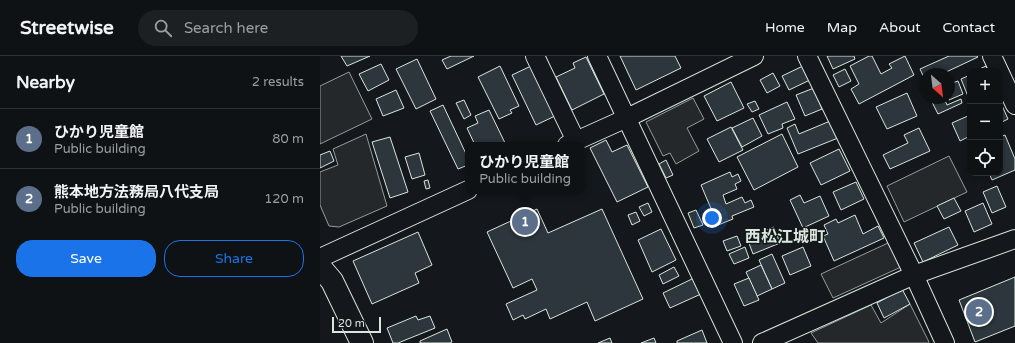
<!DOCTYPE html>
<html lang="en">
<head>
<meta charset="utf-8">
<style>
  :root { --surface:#0f1215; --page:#1d2022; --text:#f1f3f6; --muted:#9b9ea0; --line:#2f3234; --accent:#1a73e8 }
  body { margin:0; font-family:"Varela Round","Noto Sans JP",sans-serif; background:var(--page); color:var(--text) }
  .controls { position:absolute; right:12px; top:12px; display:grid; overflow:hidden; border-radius:8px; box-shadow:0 2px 6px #0003 }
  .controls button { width:36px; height:36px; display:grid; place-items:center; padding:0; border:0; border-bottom:1px solid var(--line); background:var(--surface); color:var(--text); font:20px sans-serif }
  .compass { position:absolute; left:599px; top:12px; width:36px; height:36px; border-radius:50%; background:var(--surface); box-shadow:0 2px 6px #0003; rotate:152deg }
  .scale { position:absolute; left:12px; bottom:10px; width:49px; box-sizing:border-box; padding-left:4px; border:2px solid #d8e6dc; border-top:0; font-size:11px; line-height:14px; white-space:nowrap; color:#d8e6dc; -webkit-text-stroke:3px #14181c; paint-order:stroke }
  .you { position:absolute; left:392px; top:162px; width:14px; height:14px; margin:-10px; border:3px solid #fff; border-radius:50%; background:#1a73e8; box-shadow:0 0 0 6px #1a73e833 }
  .badge { display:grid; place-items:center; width:26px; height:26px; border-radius:50%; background:var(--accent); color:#fff; font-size:13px; font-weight:700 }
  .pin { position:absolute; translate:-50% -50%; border:2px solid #fff; box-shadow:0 1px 4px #0006 }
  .popup { position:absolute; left:145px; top:86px; width:120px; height:52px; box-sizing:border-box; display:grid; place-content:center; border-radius:8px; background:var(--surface); filter:drop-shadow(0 1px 3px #0005); font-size:13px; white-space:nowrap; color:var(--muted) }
  .popup b { font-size:15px; color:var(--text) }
  .popup::after { content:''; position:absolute; left:50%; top:100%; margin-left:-8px; border:8px solid transparent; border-top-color:var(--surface) }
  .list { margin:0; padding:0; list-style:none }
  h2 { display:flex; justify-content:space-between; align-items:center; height:52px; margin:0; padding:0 16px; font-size:17px }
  h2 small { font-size:13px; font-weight:400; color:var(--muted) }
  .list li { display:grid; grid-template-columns:26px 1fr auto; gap:12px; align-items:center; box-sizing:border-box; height:60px; padding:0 16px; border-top:1px solid var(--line) }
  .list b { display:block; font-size:15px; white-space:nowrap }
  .list p { margin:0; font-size:13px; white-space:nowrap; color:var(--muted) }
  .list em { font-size:13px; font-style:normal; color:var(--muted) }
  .actions { display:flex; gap:8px; padding:12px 16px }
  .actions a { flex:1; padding:9px 0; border:1px solid var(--accent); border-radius:16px; text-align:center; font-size:14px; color:var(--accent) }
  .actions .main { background:var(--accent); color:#fff }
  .icon { flex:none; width:22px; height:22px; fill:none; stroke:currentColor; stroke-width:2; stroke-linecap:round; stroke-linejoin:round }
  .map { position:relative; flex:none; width:695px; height:287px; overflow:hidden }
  header { display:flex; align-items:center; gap:24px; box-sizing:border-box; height:56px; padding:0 20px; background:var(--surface); border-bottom:1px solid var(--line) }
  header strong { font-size:19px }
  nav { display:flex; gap:22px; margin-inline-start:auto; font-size:14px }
  .search { width:280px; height:36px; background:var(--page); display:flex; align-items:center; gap:10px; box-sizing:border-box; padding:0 14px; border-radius:22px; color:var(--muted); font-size:15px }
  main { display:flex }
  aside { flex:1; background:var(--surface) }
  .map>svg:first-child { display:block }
  .parking { fill:#24282b; stroke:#939e99 }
  .building { fill:#2c363c; stroke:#d8e6dc }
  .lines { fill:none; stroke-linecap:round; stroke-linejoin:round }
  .minor-casing { stroke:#d8e6dc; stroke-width:20 }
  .major-casing { stroke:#d8e6dc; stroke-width:24 }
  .minor { stroke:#14181c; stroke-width:18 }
  .major { stroke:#14181c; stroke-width:22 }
  .labels { text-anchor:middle; stroke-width:3; stroke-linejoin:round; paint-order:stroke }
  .quarter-label { font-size:16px; font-weight:bold; fill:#d8e6dc; stroke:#14181c }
</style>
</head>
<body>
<header>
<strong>Streetwise</strong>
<div class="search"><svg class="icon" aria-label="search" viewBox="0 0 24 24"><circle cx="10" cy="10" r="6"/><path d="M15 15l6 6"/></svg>Search here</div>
<nav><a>Home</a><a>Map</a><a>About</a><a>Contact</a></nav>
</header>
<main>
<aside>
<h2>Nearby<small>2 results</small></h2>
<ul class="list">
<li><span class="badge" style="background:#5c6f8a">1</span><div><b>ひかり児童館</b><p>Public building</p></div><em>80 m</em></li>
<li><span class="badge" style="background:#5c6f8a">2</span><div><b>熊本地方法務局八代支局</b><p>Public building</p></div><em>120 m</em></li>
</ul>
<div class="actions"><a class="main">Save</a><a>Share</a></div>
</aside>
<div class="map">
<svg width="695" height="287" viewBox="0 0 695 287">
  <rect width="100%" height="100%" fill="#14181c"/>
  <!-- parking -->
  <g class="parking">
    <polygon points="29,16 52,63 0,88 0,30"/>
    <polygon points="373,42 384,63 367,72 379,95 356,108 350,97 343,100 326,66"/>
    <polygon points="46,78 67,150 19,171 9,170 0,149 0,116 18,109 13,93"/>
    <polygon points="629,100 647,136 584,166 567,130"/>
    <polygon points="568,187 581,211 513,242 501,218"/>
    <polygon points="590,248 609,286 608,287 498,287 491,277 551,249 561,267"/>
  </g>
  <!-- building -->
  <g class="building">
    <polygon points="21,0 50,0 27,10"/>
    <polygon points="131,0 154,0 127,13 122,4"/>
    <polygon points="300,0 355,0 361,12 316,34"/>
    <polygon points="507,0 534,0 535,3 513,13"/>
    <polygon points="549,0 552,0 561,18 572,12 569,8 585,0 594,19 539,48 531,33 539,28 530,10"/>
    <polygon points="629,0 657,0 658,1 622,18 605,18 605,24 600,13"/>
    <polygon points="266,1 284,38 252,54 236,21 255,12 253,7"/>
    <polygon points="97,3 116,43 96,53 76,13"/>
    <polygon points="61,8 69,24 48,35 39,18"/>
    <polygon points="485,9 492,23 469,34 462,20"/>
    <polygon points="180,10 199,50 190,54 192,57 179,63 158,21"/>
    <polygon points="211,10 235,60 216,69 192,19"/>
    <polygon points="666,10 668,15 655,15"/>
    <polygon points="525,13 531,25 519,31 513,19"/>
    <polygon points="453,17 460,30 447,37 440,24"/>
    <polygon points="650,19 650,42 649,43 641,23"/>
    <polygon points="638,25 643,38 629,44 629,28"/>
    <polygon points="411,26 424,52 397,65 384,40"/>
    <polygon points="494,32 502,53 485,60 476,39"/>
    <polygon points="76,34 84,52 63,60 56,43"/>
    <polygon points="587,37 597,60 567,73 556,51"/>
    <polygon points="610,42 624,42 627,49 641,43 642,47 618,58"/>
    <polygon points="144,44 151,59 144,63 136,47"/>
    <polygon points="435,45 439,53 432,56 427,48"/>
    <polygon points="680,45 688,63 680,67"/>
    <polygon points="467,46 475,63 462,68 463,72 448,78 439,59"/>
    <polygon points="123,49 148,102 148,109 138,113 110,55"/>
    <polygon points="169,54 186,89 155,89 147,72 158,67 155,60"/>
    <polygon points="650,59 650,80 640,85 632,67"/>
    <polygon points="433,62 442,80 422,91 412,72"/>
    <polygon points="515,63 523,80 478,98 467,72 475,68 479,78"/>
    <polygon points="411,71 423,94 399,106 387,83"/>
    <polygon points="599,72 610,95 570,113 563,99 588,87 584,79"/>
    <polygon points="462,78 478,111 434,134 417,101"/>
    <polygon points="685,79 695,103 695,114 672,124 669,117 680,117 680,81"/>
    <polygon points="70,81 88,136 70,142 52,86"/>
    <polygon points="286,84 292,96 307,89 328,131 297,146 270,92"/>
    <polygon points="519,93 530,115 501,129 490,107"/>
    <polygon points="10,95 14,105 0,112 0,99"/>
    <polygon points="99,97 105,119 92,123 85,101"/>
    <polygon points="346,104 353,119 346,122 339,108"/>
    <polygon points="410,116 412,121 418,118 421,125 415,128 417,133 403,139 406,148 422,141 425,147 431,144 434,151 412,160 413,163 398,169 381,129"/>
    <polygon points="108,124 110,132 106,133 104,125"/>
    <polygon points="536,126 544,143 521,154 513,136"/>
    <polygon points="677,130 686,151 672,157 663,136"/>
    <polygon points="480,139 484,147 500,140 509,160 483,172 470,144"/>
    <polygon points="634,142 641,155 624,163 617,150"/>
    <polygon points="328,147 332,156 324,160 319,151"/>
    <polygon points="663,147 672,168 654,176 645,155"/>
    <polygon points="217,153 228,177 282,153 323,243 275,265 267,246 230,263 226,253 205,263 203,259 193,264 186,248 217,234 212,223 193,232 167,176"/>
    <polygon points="376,154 383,169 374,172 368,157"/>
    <polygon points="316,156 320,165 312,169 308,159"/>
    <polygon points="535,159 543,178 558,170 564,182 514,205 503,180 508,178 504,169 516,163 518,167"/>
    <polygon points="454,171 460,187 433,198 427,182"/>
    <polygon points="629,171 638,189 603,206 594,187"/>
    <polygon points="341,173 356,204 332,216 318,184"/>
    <polygon points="98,176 112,209 95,217 99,227 52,248 33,205"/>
    <polygon points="417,180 421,190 407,195 403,185"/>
    <polygon points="425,191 429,202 414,208 409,198"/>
    <polygon points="483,191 491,210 470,219 462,200"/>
    <polygon points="452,198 465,227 452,233 439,204"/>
    <polygon points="441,209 452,233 437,240 426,216"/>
    <polygon points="354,211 359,220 343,228 339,219"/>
    <polygon points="695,221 695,270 655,286 639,244"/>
    <polygon points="374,222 381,238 350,252 343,237"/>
    <polygon points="429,222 439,244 424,250 414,228"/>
    <polygon points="582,233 590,248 564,262 557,247"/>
    <polygon points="96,260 98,264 110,260 115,272 78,287 73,287 67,272"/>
    <polygon points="127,273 132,286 130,287 100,287 100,285"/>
    <polygon points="382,274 387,287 357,287 357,285"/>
    <polygon points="290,282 292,287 278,287"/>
    <polygon points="334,282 336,287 321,287"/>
  </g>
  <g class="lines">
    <defs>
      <g id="minor">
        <polyline points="215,0 256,85"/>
        <polyline points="277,0 413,287"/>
        <polyline points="487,0 594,219 625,287"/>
        <polyline points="672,0 679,15"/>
        <polyline points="680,17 695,49"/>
        <polyline points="247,89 307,62 434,0"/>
        <polyline points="0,202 148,134"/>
        <polyline points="442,287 594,219 695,183"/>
      </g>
      <polyline id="major" points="0,211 12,225 42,287"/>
    </defs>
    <!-- minor casing -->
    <use href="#minor" class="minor-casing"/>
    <!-- major casing -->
    <use href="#major" class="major-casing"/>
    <!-- minor -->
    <use href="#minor" class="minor"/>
    <!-- major -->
    <use href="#major" class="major"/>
  </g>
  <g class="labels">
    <!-- quarter labels -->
    <g class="quarter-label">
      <text x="465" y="186">西松江城町</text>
    </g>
  </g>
</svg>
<div class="controls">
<button>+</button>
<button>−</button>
<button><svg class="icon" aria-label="locate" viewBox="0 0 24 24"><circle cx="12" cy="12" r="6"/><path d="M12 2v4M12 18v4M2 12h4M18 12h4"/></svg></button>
</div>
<svg class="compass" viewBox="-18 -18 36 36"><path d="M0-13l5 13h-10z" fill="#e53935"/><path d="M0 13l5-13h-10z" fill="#9b9ea0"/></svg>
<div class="scale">20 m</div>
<div class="you"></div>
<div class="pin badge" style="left:205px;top:166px;background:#5c6f8a">1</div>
<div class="popup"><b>ひかり児童館</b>Public building</div>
<div class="pin badge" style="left:659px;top:256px;background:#5c6f8a">2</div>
</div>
</main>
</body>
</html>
